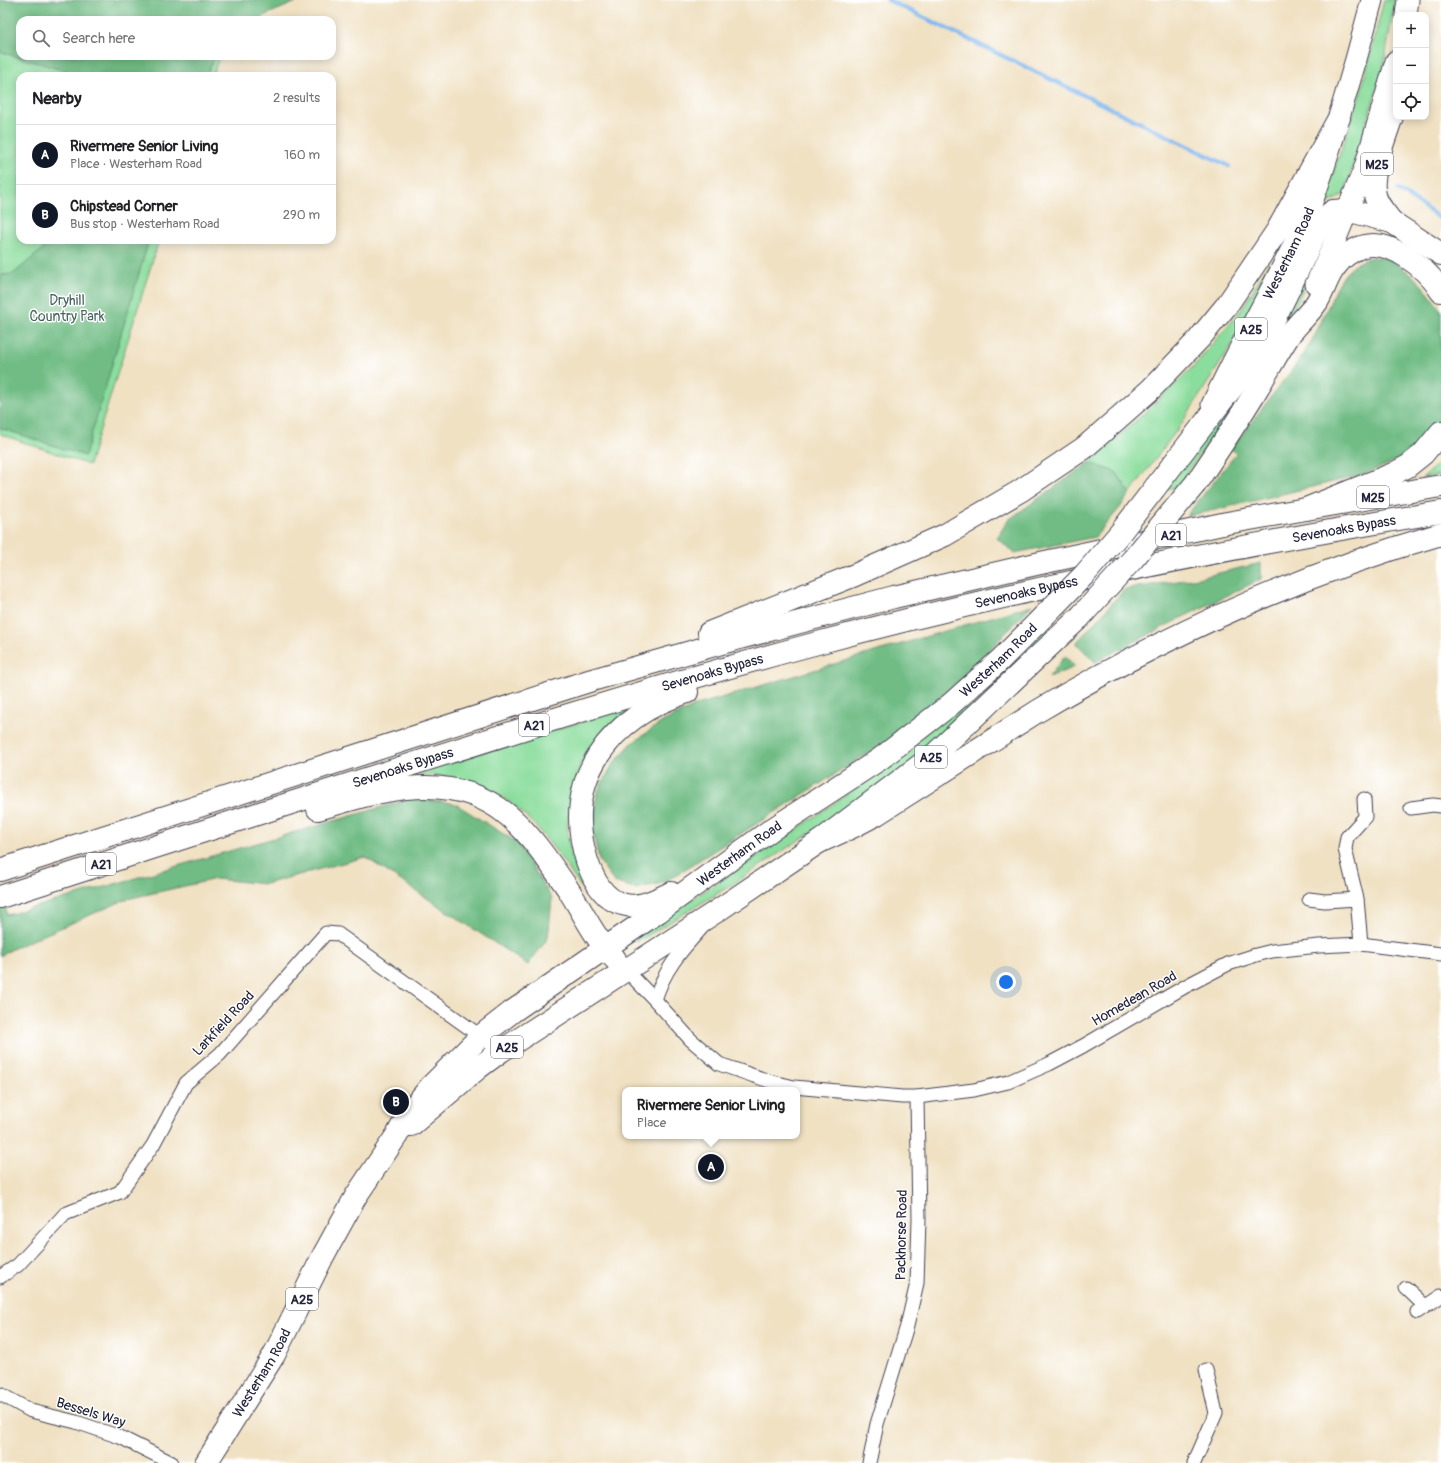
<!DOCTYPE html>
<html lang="en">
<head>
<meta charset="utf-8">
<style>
  :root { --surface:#fff; --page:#f2f2f2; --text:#202124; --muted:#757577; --line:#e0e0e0; --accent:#111827 }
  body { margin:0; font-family:Pangolin,sans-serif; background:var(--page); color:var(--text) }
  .controls { position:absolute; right:12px; top:12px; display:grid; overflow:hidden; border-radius:8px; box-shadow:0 2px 10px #0003 }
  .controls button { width:36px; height:36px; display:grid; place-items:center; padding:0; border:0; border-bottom:1px solid var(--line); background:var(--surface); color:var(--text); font:20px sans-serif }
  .you { position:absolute; left:1006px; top:982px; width:14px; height:14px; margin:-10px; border:3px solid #fff; border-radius:50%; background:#1a73e8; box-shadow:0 0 0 6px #1a73e833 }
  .badge { display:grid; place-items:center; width:26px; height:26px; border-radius:50%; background:var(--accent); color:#fff; font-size:13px; font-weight:700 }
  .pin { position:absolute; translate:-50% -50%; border:2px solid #fff; box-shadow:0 1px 4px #0006 }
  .popup { position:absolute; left:622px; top:1087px; width:178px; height:52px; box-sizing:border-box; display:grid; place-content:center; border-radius:8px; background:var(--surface); filter:drop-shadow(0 1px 3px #0005); font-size:13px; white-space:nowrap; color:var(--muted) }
  .popup b { font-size:15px; color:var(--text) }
  .popup::after { content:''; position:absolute; left:50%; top:100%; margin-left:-8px; border:8px solid transparent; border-top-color:var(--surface) }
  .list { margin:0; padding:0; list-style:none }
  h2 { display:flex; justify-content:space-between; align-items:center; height:52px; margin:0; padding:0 16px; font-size:17px }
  h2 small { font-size:13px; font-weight:400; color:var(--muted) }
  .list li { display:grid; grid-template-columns:26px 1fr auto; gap:12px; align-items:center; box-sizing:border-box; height:60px; padding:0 16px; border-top:1px solid var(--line) }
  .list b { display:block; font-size:15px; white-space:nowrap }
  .list p { margin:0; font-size:13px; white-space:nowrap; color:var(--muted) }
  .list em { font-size:13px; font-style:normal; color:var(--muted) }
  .icon { flex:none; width:22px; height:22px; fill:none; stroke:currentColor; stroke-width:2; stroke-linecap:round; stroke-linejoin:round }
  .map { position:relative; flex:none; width:1441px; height:1463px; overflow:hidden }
  .search { position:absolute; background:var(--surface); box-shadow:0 2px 10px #0003; left:16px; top:16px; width:320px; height:44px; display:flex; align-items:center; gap:10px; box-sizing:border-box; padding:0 14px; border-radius:12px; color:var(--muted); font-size:15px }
  .panel { position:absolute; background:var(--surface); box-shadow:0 2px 10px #0003; left:16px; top:72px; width:320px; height:172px; border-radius:12px }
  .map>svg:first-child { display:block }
  .green { fill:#8bdd9d; stroke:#56806c }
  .forest { fill:#70bc84; stroke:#496f60 }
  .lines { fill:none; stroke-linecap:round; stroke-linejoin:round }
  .stream { stroke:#7bb6ed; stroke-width:4.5 }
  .minor-casing { stroke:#413f4f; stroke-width:15 }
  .primary-casing { stroke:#413f4f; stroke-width:23 }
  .trunk-casing { stroke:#413f4f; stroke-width:24 }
  .motorway-casing { stroke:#413f4f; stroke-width:24 }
  .minor { stroke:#fff; stroke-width:13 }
  .primary { stroke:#fff; stroke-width:21 }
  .trunk { stroke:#fff; stroke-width:22 }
  .motorway { stroke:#fff; stroke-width:22 }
  .trunk-bridge-casing { stroke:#413f4f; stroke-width:24; stroke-linecap:butt }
  .trunk-bridge { stroke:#fff; stroke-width:22 }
  .labels { text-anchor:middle; stroke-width:3; stroke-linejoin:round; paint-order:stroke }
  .shield { fill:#fff; stroke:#646476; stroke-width:1 }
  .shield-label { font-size:13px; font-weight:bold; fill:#22223b }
  .street-label { font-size:14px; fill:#22223b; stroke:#fff }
  .park-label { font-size:14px; fill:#47635d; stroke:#fff }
</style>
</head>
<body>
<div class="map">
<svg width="1441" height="1463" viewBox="0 0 1441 1463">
  <rect width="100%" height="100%" fill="#fff"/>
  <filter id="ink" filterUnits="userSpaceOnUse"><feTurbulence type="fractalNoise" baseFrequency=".025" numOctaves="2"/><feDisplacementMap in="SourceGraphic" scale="8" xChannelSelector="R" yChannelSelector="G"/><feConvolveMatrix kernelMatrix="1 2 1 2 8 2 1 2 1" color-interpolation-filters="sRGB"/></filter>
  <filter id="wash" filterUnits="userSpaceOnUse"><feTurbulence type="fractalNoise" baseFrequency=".012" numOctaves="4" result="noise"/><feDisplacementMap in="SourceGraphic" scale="16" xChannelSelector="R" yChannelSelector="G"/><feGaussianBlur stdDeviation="0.9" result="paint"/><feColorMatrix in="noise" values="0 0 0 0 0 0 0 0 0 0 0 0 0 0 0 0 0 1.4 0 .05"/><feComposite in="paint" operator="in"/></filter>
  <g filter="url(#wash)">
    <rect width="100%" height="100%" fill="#f0e1c3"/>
    <!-- green -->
    <g class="green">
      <polygon points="0,0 20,20 20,56 220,56 212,76 20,76 20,240 159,240 89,465 0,434"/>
      <polygon points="1384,0 1395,0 1383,70 1344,194 1329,203 1321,210 1362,88"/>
      <path d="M 1328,234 C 1313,269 1298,303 1279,336 C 1248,389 1211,438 1176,488 L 1164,489 L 1295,291 Z"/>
      <polygon points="1269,263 1238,335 1180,426 1130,493 1116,472 1089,463 1150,408 1193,367 1242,309"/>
      <polygon points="1441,461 1441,475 1422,478"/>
      <polygon points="1053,630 909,764 822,825 728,887 637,942 634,938 790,834 890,764 1041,633"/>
      <path d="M 638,705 L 601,735 L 581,763 L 571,798 L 567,828 L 571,854 L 586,895 C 556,851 525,799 471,782 C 449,775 426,775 404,775 Z"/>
    </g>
    <!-- forest -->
    <g class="forest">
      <polygon points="0,0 301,0 254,20 20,20 20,56 215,56 206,76 83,76 0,52"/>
      <polygon points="47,240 149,240 85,456 0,428 0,275 13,274 44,248"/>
      <path d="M 1381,257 C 1407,266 1426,287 1441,311 L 1441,416 C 1419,451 1397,463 1358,476 L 1198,514 L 1187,515 L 1236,454 L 1231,449 L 1304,354 L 1315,335 L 1339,283 L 1345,274 L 1356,264 L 1368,258 Z"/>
      <polygon points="1089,463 1116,472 1130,493 1119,509 1095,537 1014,553 997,538 1008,520"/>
      <polygon points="1261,563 1261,579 1185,616 1095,662 1076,643 1125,589 1198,578"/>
      <polygon points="1032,605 962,679 886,742 663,883 635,889 614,882 599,860 593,833 597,792 613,764 631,744 662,722 697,705"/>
      <polygon points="1065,656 1075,667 1049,677"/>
      <polygon points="410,799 454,803 518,843 552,899 548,938 528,965 365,857 265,884 216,879 127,899 14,948 0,956 0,877 7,915"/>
    </g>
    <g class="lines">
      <!-- stream -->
      <g class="stream">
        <polyline points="888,0 1229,166"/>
        <polyline points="1398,189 1441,219"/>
      </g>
    </g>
  </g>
  <g filter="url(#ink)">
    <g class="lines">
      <defs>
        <g id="minor">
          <polyline points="1411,808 1433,805 1441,806"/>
          <polyline points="1309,899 1325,901 1357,899"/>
          <polyline points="1361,944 1357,899 1345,849 1347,837 1365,817 1364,799"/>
          <polyline points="625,969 655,1000 690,1039 719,1064 769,1081 794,1087 902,1097 917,1097 974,1090 1008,1082 1049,1064 1083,1046 1186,986 1228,964 1256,955 1272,951 1319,946 1361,944 1441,954"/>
          <path d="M 655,1000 C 664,970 680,952 700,930"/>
          <polyline points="0,1277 18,1265 65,1214 120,1192 153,1145 186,1083 220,1054 326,933 338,934 501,1051"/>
          <polyline points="1406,1288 1425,1306"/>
          <polyline points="1417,1312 1441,1296"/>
          <polyline points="0,1394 31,1411 76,1422 120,1437 172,1463"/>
          <polyline points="869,1463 877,1424 907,1326 917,1283 919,1220 917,1097"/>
          <polyline points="1194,1463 1216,1413 1206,1370"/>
        </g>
        <g id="primary">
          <polyline points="1406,15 1408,0"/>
          <polyline points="1316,284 1332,248 1365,167 1396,61"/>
          <path id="s1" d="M 1212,405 C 1239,345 1274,289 1301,229 C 1317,193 1328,155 1339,117 C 1351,78 1362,39 1372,0"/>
        </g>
        <g id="trunk">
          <path d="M 1196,483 C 1217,452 1238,421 1257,389 C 1268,371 1278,352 1290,334 C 1298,323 1309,314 1317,302 C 1324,291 1327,277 1335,267 C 1341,258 1351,251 1361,247 C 1390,237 1427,269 1441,291"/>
          <polyline points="1154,489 1238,380 1255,353 1269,330 1289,289 1321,221 1333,211 1347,210"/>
          <polyline points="709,633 855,575 945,535 1020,491 1084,448 1150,390 1199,339 1227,305 1277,231 1339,118"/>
          <path d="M 318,809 C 381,790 452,768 509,816 C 532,836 550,863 568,889 C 583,912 595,939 615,959"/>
          <polyline points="0,870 592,680 736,639 894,597 1036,564 1227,523 1306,509 1393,474 1408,466 1423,454 1441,432"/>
          <path d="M 671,893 C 657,899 639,910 622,904 C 603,899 593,879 587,861 C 561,779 610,717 687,692"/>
          <path id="s2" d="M 0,897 C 86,869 172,842 257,814 C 441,755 623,695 810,645 C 1017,589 1229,547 1441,512"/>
          <polyline points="411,1125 478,1068 501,1051 717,911 819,842 935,754 1080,617"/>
          <path id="s3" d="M 206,1463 L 274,1355 L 323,1256 L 356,1196 L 397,1135 L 411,1110 L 431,1086 L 481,1036 L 513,1011 L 658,912 L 771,830 L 880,759 L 951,704 L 999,661 L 1037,623"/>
        </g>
        <g id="motorway">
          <polyline points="1347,210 1392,222 1441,254"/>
          <path d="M 1392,222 C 1385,213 1375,203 1374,190 C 1371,167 1390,127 1396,103"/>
          <polyline points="1306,509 1441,486"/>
          <path d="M 819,842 L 852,827 L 877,814 L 1038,711 C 1164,636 1299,575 1441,534"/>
        </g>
      </defs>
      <!-- minor casing -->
      <use href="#minor" class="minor-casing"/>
      <!-- primary casing -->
      <use href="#primary" class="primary-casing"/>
      <!-- trunk casing -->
      <use href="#trunk" class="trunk-casing"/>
      <!-- motorway casing -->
      <use href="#motorway" class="motorway-casing"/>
      <!-- minor -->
      <use href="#minor" class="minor"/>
      <!-- primary -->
      <use href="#primary" class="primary"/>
      <!-- trunk -->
      <use href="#trunk" class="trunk"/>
      <!-- motorway -->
      <use href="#motorway" class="motorway"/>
      <defs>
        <g id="trunk-bridge">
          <polyline points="1080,617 1133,559 1196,483"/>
          <polyline points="1037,623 1085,574 1120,533 1154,489"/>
        </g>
      </defs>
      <!-- trunk-bridge casing -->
      <use href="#trunk-bridge" class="trunk-bridge-casing"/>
      <!-- trunk-bridge -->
      <use href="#trunk-bridge" class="trunk-bridge"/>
    </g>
  </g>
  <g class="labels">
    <!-- shield labels -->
    <g class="shield">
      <rect x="1361" y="153" width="32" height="22" rx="3"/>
      <rect x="1235" y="318" width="32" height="22" rx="3"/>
      <rect x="1357" y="486" width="32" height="22" rx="3"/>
      <rect x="1156" y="524" width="30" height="22" rx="3"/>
      <rect x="519" y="714" width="30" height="22" rx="3"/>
      <rect x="915" y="746" width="32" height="22" rx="3"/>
      <rect x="86" y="853" width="30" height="22" rx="3"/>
      <rect x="491" y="1036" width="32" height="22" rx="3"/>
      <rect x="286" y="1288" width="32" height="22" rx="3"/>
    </g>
    <g class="shield-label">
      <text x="1377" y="169">M25</text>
      <text x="1251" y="334">A25</text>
      <text x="1373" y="502">M25</text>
      <text x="1171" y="540">A21</text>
      <text x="534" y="730">A21</text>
      <text x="931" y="762">A25</text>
      <text x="101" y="869">A21</text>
      <text x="507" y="1052">A25</text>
      <text x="302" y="1304">A25</text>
    </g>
    <!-- street labels -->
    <g class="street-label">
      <text dy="5" stroke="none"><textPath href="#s1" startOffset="170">Westerham Road</textPath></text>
      <text dy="5" stroke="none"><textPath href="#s2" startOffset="1395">Sevenoaks Bypass</textPath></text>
      <text dy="5" stroke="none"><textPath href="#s2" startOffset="1071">Sevenoaks Bypass</textPath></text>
      <text dy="5" stroke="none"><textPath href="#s3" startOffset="1151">Westerham Road</textPath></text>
      <text dy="5" stroke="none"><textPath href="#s2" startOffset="747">Sevenoaks Bypass</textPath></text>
      <text dy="5" stroke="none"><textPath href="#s2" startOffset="423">Sevenoaks Bypass</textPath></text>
      <text dy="5" stroke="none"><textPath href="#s3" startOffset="827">Westerham Road</textPath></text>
      <text transform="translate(1134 998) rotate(-30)" y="5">Homedean Road</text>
      <text transform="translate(223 1023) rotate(-47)" y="5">Larkfield Road</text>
      <text transform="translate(901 1235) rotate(-89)" y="5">Packhorse Road</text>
      <text dy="5" stroke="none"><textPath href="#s3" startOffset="106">Westerham Road</textPath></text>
      <text transform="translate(91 1412) rotate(17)" y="5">Bessels Way</text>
    </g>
    <!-- park labels -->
    <g class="park-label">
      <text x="67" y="305">Dryhill<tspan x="67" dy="16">Country Park</tspan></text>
    </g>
  </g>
</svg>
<div class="controls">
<button>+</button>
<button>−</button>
<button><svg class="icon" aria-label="locate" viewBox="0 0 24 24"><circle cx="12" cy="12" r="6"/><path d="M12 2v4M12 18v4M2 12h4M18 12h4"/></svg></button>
</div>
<div class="you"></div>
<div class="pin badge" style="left:711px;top:1167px">A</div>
<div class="popup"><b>Rivermere Senior Living</b>Place</div>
<div class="pin badge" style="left:396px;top:1102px">B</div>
<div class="search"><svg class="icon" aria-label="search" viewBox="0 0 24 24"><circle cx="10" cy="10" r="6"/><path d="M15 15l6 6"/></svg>Search here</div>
<section class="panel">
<h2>Nearby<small>2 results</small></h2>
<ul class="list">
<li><span class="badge">A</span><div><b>Rivermere Senior Living</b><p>Place · Westerham Road</p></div><em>160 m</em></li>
<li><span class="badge">B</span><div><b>Chipstead Corner</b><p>Bus stop · Westerham Road</p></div><em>290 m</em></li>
</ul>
</section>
</div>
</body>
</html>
